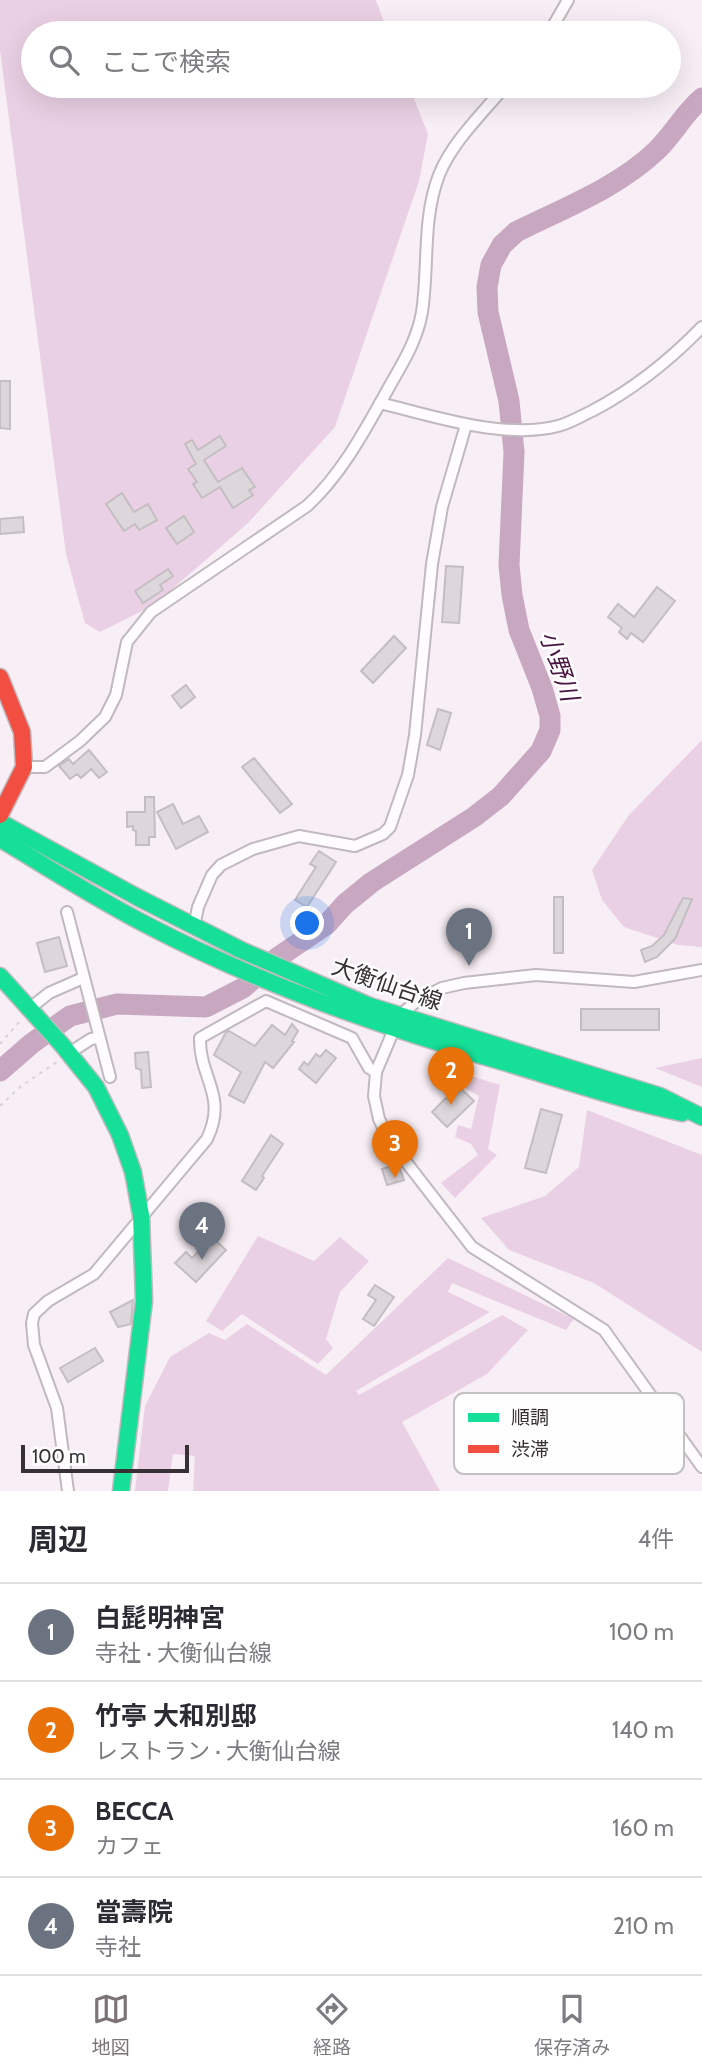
<!DOCTYPE html>
<html lang="ja">
<head>
<meta charset="utf-8">
<style>
  :root { --surface:#fff; --page:#f7f7f7; --text:#2b2b33; --muted:#7c7c81; --line:#e1e1e2; --accent:#7b7378 }
  body { margin:0; font-family:Cabin,"Noto Sans JP",sans-serif; background:var(--page); color:var(--text) }
  .scale { position:absolute; left:21px; bottom:18px; width:168px; box-sizing:border-box; padding-left:7px; border:4px solid #373135; border-top:0; font-size:19px; line-height:24px; white-space:nowrap; color:#373135; -webkit-text-stroke:5px #fefefe; paint-order:stroke }
  .you { position:absolute; left:308px; top:924px; width:24px; height:24px; margin:-18px; border:5px solid #fff; border-radius:50%; background:#1a73e8; box-shadow:0 0 0 10px #1a73e833 }
  .badge { display:grid; place-items:center; width:46px; height:46px; border-radius:50%; background:var(--accent); color:#fff; font-size:23px; font-weight:700 }
  .pin { position:absolute; translate:-50% -58px; filter:drop-shadow(0 2px 4px #0008) }
  .pin::after { content:''; position:absolute; top:37px; width:24px; height:21px; background:inherit; clip-path:polygon(0 0,100% 0,50% 100%) }
  .list { margin:0; padding:0; list-style:none }
  h2 { display:flex; justify-content:space-between; align-items:center; height:91px; margin:0; padding:0 28px; font-size:30px }
  h2 small { font-size:23px; font-weight:400; color:var(--muted) }
  .list li { display:grid; grid-template-columns:46px 1fr auto; gap:21px; align-items:center; box-sizing:border-box; height:98px; padding:0 28px; border-top:2px solid var(--line) }
  .list b { display:block; font-size:26px; white-space:nowrap }
  .list p { margin:0; font-size:23px; white-space:nowrap; color:var(--muted) }
  .list em { font-size:23px; font-style:normal; color:var(--muted) }
  .icon { flex:none; width:38px; height:38px; fill:none; stroke:currentColor; stroke-width:2; stroke-linecap:round; stroke-linejoin:round }
  .map { position:relative; flex:none; width:702px; height:1491px; overflow:hidden }
  .search { position:absolute; background:var(--surface); box-shadow:0 7px 28px #0002; left:21px; right:21px; top:21px; height:77px; display:flex; align-items:center; gap:18px; box-sizing:border-box; padding:0 24px; border-radius:38px; color:var(--muted); font-size:26px }
  .sheet { height:483px; background:var(--surface) }
  nav { display:flex; justify-content:space-around; align-items:center; box-sizing:border-box; height:98px; border-top:2px solid var(--line); background:var(--surface); font-size:19px; color:var(--muted) }
  nav a { display:grid; justify-items:center; gap:4px }
  nav .on { color:var(--accent) }
  .map>svg:first-child { display:block }
  .green { fill:#ead0e4 }
  .lines { fill:none; stroke-linecap:round; stroke-linejoin:round }
  .river { stroke:#c8a7c1; stroke-width:21 }
  .building { fill:#ddd6db; stroke:#c4bec2; stroke-width:2 }
  .street-casing { stroke:#c0b9be; stroke-width:14 }
  .fast-casing { stroke:#c0b9be; stroke-width:19 }
  .jam-casing { stroke:#c0b9be; stroke-width:19 }
  .path { stroke:#d8d4d6; stroke-width:2; stroke-dasharray:3.5 5; stroke-linecap:butt }
  .street { stroke:#fefcfe; stroke-width:10 }
  .fast { stroke:#16e098; stroke-width:16 }
  .jam { stroke:#f24e42; stroke-width:16 }
  .labels { text-anchor:middle; stroke-width:5; stroke-linejoin:round; paint-order:stroke }
  .street-label { font-size:23px; fill:#373135; stroke:#fefefe }
  .water-label { font-size:24px; font-style:italic; fill:#481241; stroke:#fefefe }
  .key { fill:#fefefe; stroke:#c2c0c2; stroke-width:2 }
  .key-label { font-size:19px; fill:#373135 }
</style>
</head>
<body>
<div class="map">
<svg width="702" height="1491" viewBox="0 0 702 1491">
  <rect width="100%" height="100%" fill="#f8eef5"/>
  <!-- green -->
  <g class="green">
    <polygon points="0,0 376,0 388,33 33,33 33,86 409,86 428,134 419,181 335,427 248,523 154,605 100,632 85,623 66,554 0,50"/>
    <polygon points="702,740 702,947 678,945 624,927 602,900 592,870 629,815"/>
    <polygon points="702,1058 702,1087 655,1068"/>
    <polygon points="436,1065 500,1085 488,1149 497,1155 455,1198 441,1183 478,1155 471,1144 455,1137 458,1125 471,1129 479,1096 458,1084 459,1080 436,1070"/>
    <polygon points="587,1110 702,1155 702,1352 594,1283 509,1250 481,1218 545,1196 579,1167"/>
    <polygon points="258,1236 314,1261 340,1237 369,1261 340,1292 326,1339 333,1348 318,1364 242,1314 222,1331 206,1321"/>
    <polygon points="448,1258 574,1319 566,1330 452,1283 448,1292 490,1312 356,1391 359,1395 502,1315 528,1330 487,1374 402,1422 440,1491 193,1491 195,1456 173,1454 168,1491 135,1491 145,1406 170,1357 209,1333 225,1340 247,1324 326,1375"/>
  </g>
  <g class="lines">
    <!-- river -->
    <path class="river" d="M 0,1071 L 31,1044 L 70,1016 L 117,1004 L 206,1007 L 243,988 L 277,958 L 327,924 L 345,904 L 372,882 L 474,817 L 501,796 L 541,751 L 550,730 L 550,716 L 542,688 L 519,630 L 512,595 L 509,565 L 514,452 L 509,401 L 488,312 L 487,287 L 491,265 L 502,245 L 516,232 C 564,208 617,188 656,151 C 673,135 684,113 702,98"/>
  </g>
  <!-- building -->
  <g class="building">
    <polygon points="0,381 10,381 10,429 0,428"/>
    <polygon points="220,436 226,446 204,460 218,482 242,468 255,487 249,490 253,495 233,508 220,487 202,498 193,484 197,482 188,469 196,464 185,444 192,440 198,450"/>
    <polygon points="122,493 134,512 148,504 157,520 139,530 135,524 124,531 106,504"/>
    <polygon points="184,516 194,532 177,544 166,528"/>
    <polygon points="23,517 24,532 0,534 0,519"/>
    <polygon points="446,566 463,567 459,623 442,622"/>
    <polygon points="168,569 173,576 160,585 163,590 143,603 135,591"/>
    <polygon points="657,587 675,601 643,642 631,633 627,639 619,632 622,628 608,617 618,604 634,617"/>
    <polygon points="394,636 406,648 373,683 361,671"/>
    <polygon points="186,685 195,697 181,708 172,696"/>
    <polygon points="438,709 451,713 440,750 427,745"/>
    <polygon points="89,750 107,772 99,778 91,769 81,778 77,774 70,779 59,766 69,759 73,764"/>
    <polygon points="254,758 292,804 280,813 242,767"/>
    <polygon points="145,797 154,797 155,837 149,837 149,845 136,845 136,831 133,830 133,826 127,827 127,812 145,812"/>
    <polygon points="173,804 183,824 199,816 208,832 176,849 157,812"/>
    <polygon points="319,851 336,862 307,907 295,900 316,867 310,864"/>
    <rect x="554" y="897" width="9" height="56"/>
    <polygon points="683,898 692,899 675,939 657,957 645,962 641,950 652,946 664,935"/>
    <polygon points="59,937 67,966 45,972 37,943"/>
    <rect x="581" y="1009" width="78" height="21"/>
    <polygon points="292,1024 298,1031 292,1041 294,1042 273,1068 265,1062 244,1103 229,1095 241,1072 214,1055 226,1032 229,1031 255,1046 272,1025 285,1035"/>
    <polygon points="326,1050 336,1058 316,1083 299,1069 304,1062 308,1065 316,1054 320,1057"/>
    <polygon points="148,1052 151,1087 142,1088 141,1070 136,1068 135,1053"/>
    <polygon points="461,1089 474,1101 447,1127 432,1112 446,1098 450,1100"/>
    <polygon points="541,1109 562,1115 546,1173 525,1168"/>
    <polygon points="271,1135 283,1144 262,1176 264,1178 256,1190 242,1181"/>
    <polygon points="398,1164 404,1180 387,1185 382,1169"/>
    <polygon points="212,1237 226,1250 196,1282 175,1263 186,1252 192,1258"/>
    <polygon points="375,1285 394,1297 374,1326 363,1319 376,1300 368,1295"/>
    <polygon points="133,1300 131,1324 118,1327 110,1312"/>
    <polygon points="95,1348 103,1361 68,1382 60,1368"/>
  </g>
  <g class="lines">
    <defs>
      <g id="street">
        <polyline points="549,33 568,0"/>
        <path d="M 380,403 C 433,416 504,440 558,426 C 570,423 581,416 592,411 C 634,389 669,361 702,327"/>
        <path d="M 24,767 L 45,767 L 80,741 L 105,717 L 116,695 L 127,642 L 151,612 L 307,506 C 342,474 365,430 388,389 C 402,364 417,341 422,312 C 429,266 422,219 439,175 C 452,142 483,113 505,86"/>
        <polyline points="67,912 110,1077"/>
        <polyline points="194,927 198,907 212,875 221,865 253,849 299,836 355,846 383,834 390,827 408,775 415,735 432,564 442,507 466,425"/>
        <polyline points="702,970 634,982 536,975 464,983 442,988 417,1001 400,1015 376,1072 374,1096 379,1119 389,1140 472,1247 604,1330 702,1467"/>
        <polyline points="29,1009 49,993 83,978"/>
        <polyline points="69,1053 91,1039 99,1038"/>
        <path d="M 68,1491 L 57,1408 L 34,1345 L 32,1323 L 34,1314 L 48,1301 L 94,1274 L 207,1139 C 228,1095 199,1078 200,1038 L 266,1001 L 352,1038 L 369,1068 L 376,1072"/>
      </g>
      <g id="fast">
        <polyline points="0,822 137,897 241,950 370,1006 660,1096 702,1117"/>
        <path d="M 0,839 C 49,868 96,899 147,925 C 262,985 379,1026 503,1062 C 563,1080 621,1100 682,1113"/>
        <polyline points="0,976 63,1046 96,1087 120,1135 133,1172 141,1215 144,1301 121,1491"/>
      </g>
      <polyline id="jam" points="0,677 22,732 24,767 0,815"/>
    </defs>
    <!-- street casing -->
    <use href="#street" class="street-casing"/>
    <!-- fast casing -->
    <use href="#fast" class="fast-casing"/>
    <!-- jam casing -->
    <use href="#jam" class="jam-casing"/>
    <!-- path -->
    <g class="path">
      <polyline points="0,1044 20,1021"/>
      <polyline points="0,1106 21,1086 57,1062"/>
    </g>
    <!-- street -->
    <use href="#street" class="street"/>
    <!-- fast -->
    <use href="#fast" class="fast"/>
    <!-- jam -->
    <use href="#jam" class="jam"/>
  </g>
  <g class="labels">
    <!-- street labels -->
    <g class="street-label">
      <text transform="translate(387 984) rotate(19)" y="8">大衡仙台線</text>
    </g>
    <!-- water labels -->
    <g class="water-label">
      <text transform="translate(559 666) rotate(71)" y="8">小野川</text>
    </g>
  </g>
  <!-- legend -->
  <rect x="454" y="1393" width="230" height="81" rx="10" class="key"/>
  <rect x="468" y="1413" width="31" height="9" fill="#16e098"/>
  <rect x="468" y="1445" width="31" height="8" fill="#f24e42"/>
  <g class="key-label">
    <text x="511" y="1424">順調</text>
    <text x="511" y="1456">渋滞</text>
  </g>
</svg>
<div class="scale">100 m</div>
<div class="you"></div>
<div class="pin badge" style="left:469px;top:966px;background:#6b7280">1</div>
<div class="pin badge" style="left:451px;top:1105px;background:#e8710a">2</div>
<div class="pin badge" style="left:395px;top:1178px;background:#e8710a">3</div>
<div class="pin badge" style="left:202px;top:1260px;background:#6b7280">4</div>
<div class="search"><svg class="icon" aria-label="search" viewBox="0 0 24 24"><circle cx="10" cy="10" r="6"/><path d="M15 15l6 6"/></svg>ここで検索</div>
</div>
<section class="sheet">
<h2>周辺<small>4件</small></h2>
<ul class="list">
<li><span class="badge" style="background:#6b7280">1</span><div><b>白髭明神宮</b><p>寺社 · 大衡仙台線</p></div><em>100 m</em></li>
<li><span class="badge" style="background:#e8710a">2</span><div><b>竹亭 大和別邸</b><p>レストラン · 大衡仙台線</p></div><em>140 m</em></li>
<li><span class="badge" style="background:#e8710a">3</span><div><b>BECCA</b><p>カフェ</p></div><em>160 m</em></li>
<li><span class="badge" style="background:#6b7280">4</span><div><b>當壽院</b><p>寺社</p></div><em>210 m</em></li>
</ul>
</section>
<nav>
<a class="on"><svg class="icon" aria-label="map" viewBox="0 0 24 24"><path d="M3 6l6-2 6 2 6-2v14l-6 2-6-2-6 2zM9 4v14M15 6v14"/></svg>地図</a>
<a><svg class="icon" aria-label="directions" viewBox="0 0 24 24"><path d="M12 3l9 9-9 9-9-9zM9 14v-3h6M13 9l2 2-2 2"/></svg>経路</a>
<a><svg class="icon" aria-label="saved" viewBox="0 0 24 24"><path d="M7 4h10v16l-5-4-5 4z"/></svg>保存済み</a>
</nav>
</body>
</html>
